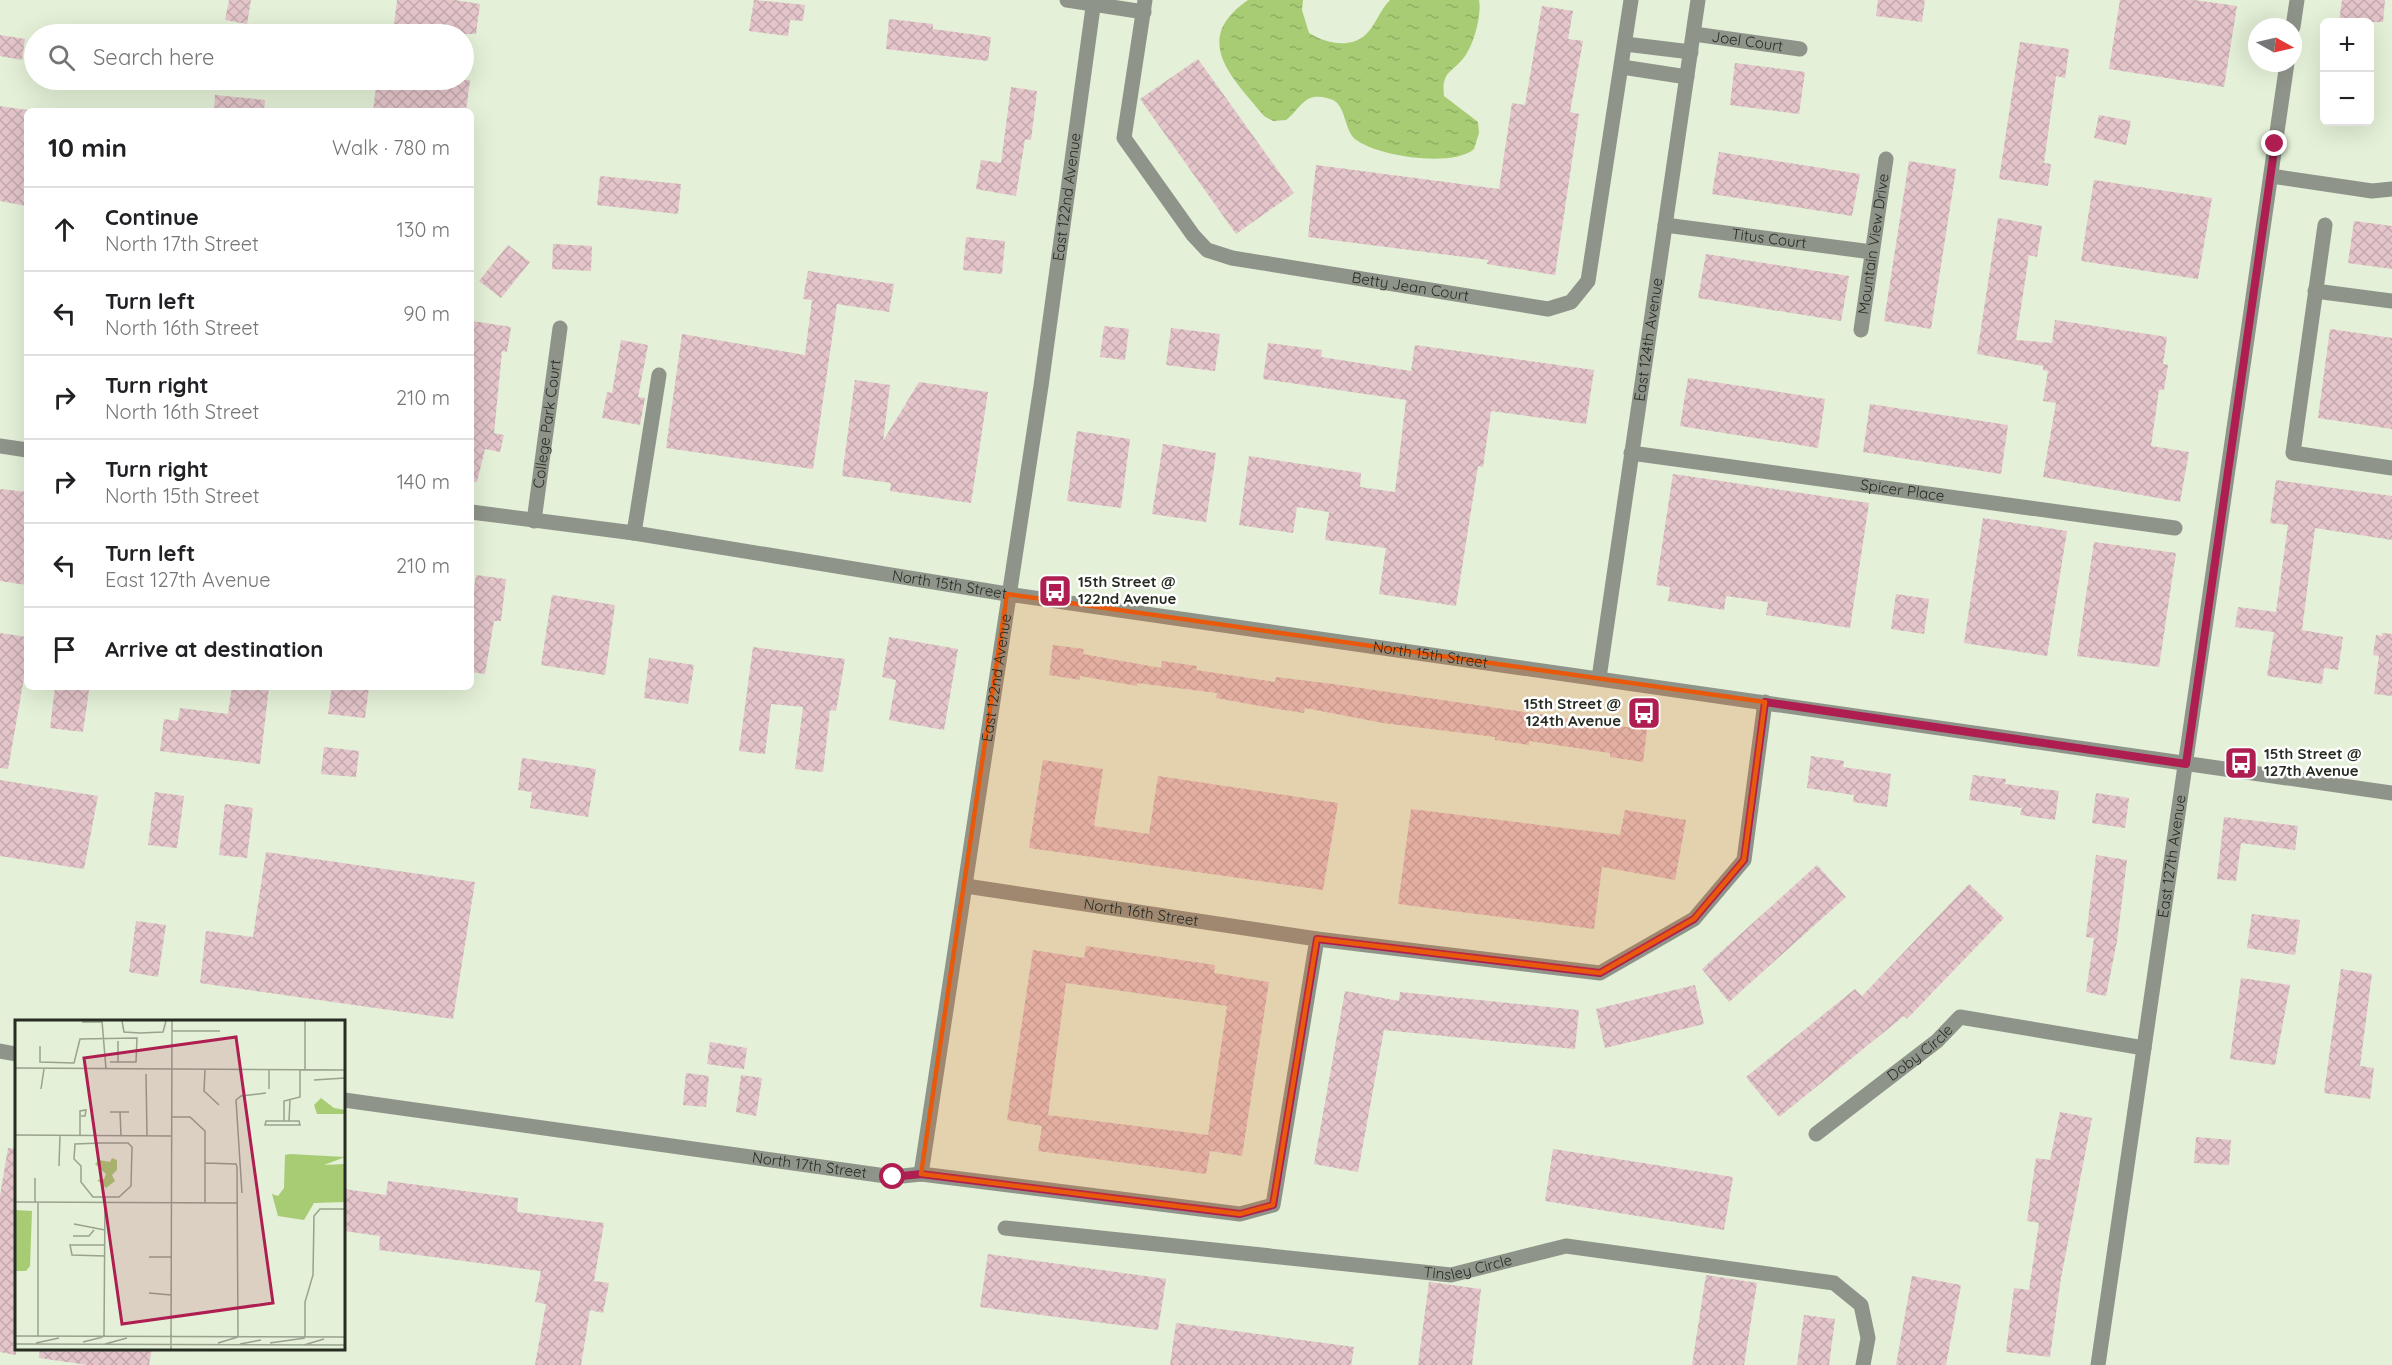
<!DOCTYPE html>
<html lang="en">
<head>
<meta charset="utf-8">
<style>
  :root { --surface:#fff; --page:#f2f2f2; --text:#202124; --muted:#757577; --line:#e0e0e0 }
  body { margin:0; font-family:Quicksand,sans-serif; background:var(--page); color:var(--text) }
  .controls { position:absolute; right:18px; top:18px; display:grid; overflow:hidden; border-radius:9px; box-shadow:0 6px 24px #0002 }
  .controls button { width:54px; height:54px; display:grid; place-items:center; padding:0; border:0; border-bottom:2px solid var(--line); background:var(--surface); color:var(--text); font:30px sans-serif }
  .compass { position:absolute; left:2248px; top:18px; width:54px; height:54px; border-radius:50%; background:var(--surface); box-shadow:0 6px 24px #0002; rotate:98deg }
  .stop { position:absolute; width:18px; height:18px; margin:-14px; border:4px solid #af1e51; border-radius:50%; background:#fff }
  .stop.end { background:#af1e51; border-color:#fff; box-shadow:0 2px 6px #0008 }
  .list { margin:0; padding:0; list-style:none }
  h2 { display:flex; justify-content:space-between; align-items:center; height:78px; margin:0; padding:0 24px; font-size:26px }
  h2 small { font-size:20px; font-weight:400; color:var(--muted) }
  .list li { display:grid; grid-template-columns:39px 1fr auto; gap:18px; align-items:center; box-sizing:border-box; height:84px; padding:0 24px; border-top:2px solid var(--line) }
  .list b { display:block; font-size:22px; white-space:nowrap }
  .list p { margin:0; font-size:20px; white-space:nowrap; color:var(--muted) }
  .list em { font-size:20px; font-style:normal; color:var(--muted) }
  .icon { flex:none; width:33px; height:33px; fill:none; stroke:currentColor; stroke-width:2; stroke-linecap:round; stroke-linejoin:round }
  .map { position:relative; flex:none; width:2392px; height:1365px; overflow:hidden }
  .search { position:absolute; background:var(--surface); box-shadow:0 6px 24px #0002; left:24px; top:24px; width:450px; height:66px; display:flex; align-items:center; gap:15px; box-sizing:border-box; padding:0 21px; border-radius:33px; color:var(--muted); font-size:22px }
  .panel { position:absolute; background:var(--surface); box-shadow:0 6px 24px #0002; left:24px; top:108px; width:450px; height:582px; border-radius:9px }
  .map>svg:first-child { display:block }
  .water { fill:url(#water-ripples) }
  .building { fill:url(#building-cross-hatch); fill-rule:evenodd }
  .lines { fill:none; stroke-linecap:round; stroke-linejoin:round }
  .minor { stroke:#8f948a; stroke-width:15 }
  .route { stroke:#af1e51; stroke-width:8 }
  .marked { fill:#e8590c; fill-opacity:0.2; stroke:#e8590c; stroke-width:4.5; stroke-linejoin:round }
  .labels { text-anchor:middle; stroke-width:5; stroke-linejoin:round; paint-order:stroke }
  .street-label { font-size:15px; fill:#272c22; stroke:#fff }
  .poi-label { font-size:15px; font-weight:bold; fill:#272c22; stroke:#fff; text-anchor:start }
  .inset-road { fill:none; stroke:#98a28f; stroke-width:1.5 }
  .view { fill:#af1e51; fill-opacity:0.15; stroke:#af1e51; stroke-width:3 }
  .inset-edge { fill:none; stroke:#272c22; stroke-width:3 }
</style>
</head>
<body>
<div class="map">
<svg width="2392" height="1365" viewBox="0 0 2392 1365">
  <defs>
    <pattern id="water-ripples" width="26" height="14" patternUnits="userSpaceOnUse" patternTransform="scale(1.5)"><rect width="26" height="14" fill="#a7cc74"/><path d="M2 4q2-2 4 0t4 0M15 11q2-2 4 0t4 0" fill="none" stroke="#90af64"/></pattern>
    <pattern id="building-cross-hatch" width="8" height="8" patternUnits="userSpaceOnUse" patternTransform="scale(1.5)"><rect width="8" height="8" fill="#e3c5ca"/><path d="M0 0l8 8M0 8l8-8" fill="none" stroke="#c3a9ad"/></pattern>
  </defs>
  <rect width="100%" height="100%" fill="#e4f0d7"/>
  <!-- water -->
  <path class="water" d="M 1248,0 L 1303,0 L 1302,10 L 1309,33 C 1326,44 1354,50 1369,31 C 1377,21 1381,9 1390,0 L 1479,0 C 1482,14 1474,44 1465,56 C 1453,73 1441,70 1444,96 L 1478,122 L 1479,133 L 1474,149 C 1452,168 1376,156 1355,139 C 1345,130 1346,111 1336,102 C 1332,98 1319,96 1314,97 C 1302,99 1295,114 1286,120 L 1273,121 L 1264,116 C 1233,78 1190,40 1248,0 Z"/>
  <!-- building -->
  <g class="building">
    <polygon points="229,0 251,0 247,24 225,20"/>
    <polygon points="397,0 455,0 480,4 476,34 445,34 445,32 394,25"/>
    <polygon points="754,0 805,5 803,21 790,20 788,36 749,31"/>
    <polygon points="1878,0 1925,0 1922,22 1876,16"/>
    <polygon points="2120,0 2194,0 2237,6 2224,87 2109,69"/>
    <polygon points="2342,0 2385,0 2383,22 2339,22"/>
    <polygon points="1542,6 1573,11 1568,39 1583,41 1570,112 1579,114 1555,275 1487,264 1488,260 1308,237 1316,165 1499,189 1512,103 1525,105"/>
    <polygon points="889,19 933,24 933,29 991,37 988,61 886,49"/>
    <polygon points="0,35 25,39 22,60 0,56"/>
    <polygon points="2020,42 2069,49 2065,78 2056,76 2044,163 2051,164 2048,186 1999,179"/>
    <polygon points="1198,59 1294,193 1236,234 1140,99"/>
    <polygon points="1735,63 1805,72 1799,114 1730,105"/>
    <polygon points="377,80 470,80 466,111 373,111"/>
    <polygon points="1011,87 1037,91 1031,140 1025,139 1016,196 976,189 981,160 1001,163"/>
    <polygon points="215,95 265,100 264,111 214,111"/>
    <polygon points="0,106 27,110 27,206 0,201"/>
    <polygon points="2099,115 2131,121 2126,145 2094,138"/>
    <polygon points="1719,152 1860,174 1852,216 1712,194"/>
    <polygon points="1909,161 1956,169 1931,329 1884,321"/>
    <polygon points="600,176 681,184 678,214 597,205"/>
    <polygon points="2094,180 2212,198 2198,279 2081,261"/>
    <polygon points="1998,218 2042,226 2037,257 2029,255 2016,340 2052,343 2055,320 2167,337 2163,364 2168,365 2164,390 2159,390 2151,446 2189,452 2180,502 2043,477 2056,403 2043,401 2048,371 2043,370 2043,366 1977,354"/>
    <polygon points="2354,221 2392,226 2392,269 2348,263"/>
    <polygon points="966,237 1005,241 1002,274 963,270"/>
    <polygon points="553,244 592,246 591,271 552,269"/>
    <polygon points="508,245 530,262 501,298 479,281"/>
    <polygon points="1706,254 1849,276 1841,321 1698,298"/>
    <polygon points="808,271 894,284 889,312 837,304 813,469 666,448 682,334 805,355 812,300 803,299"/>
    <polygon points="472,321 511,327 507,352 502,351 494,433 504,435 500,452 485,449 477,482 471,482"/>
    <polygon points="1104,326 1129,329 1125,360 1100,357"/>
    <polygon points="1171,328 1220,334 1215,371 1166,365"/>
    <polygon points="2330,329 2392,338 2392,429 2318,418"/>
    <polygon points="621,340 648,345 638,397 645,398 640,425 602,418 607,392 612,393"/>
    <polygon points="1268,343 1322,350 1321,357 1411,371 1415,345 1594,370 1586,424 1491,411 1483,467 1478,466 1456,606 1379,594 1386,548 1325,540 1329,512 1297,507 1293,533 1239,525 1249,456 1361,473 1360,487 1395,492 1406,400 1263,379"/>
    <polygon points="1688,378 1825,399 1818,448 1680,426"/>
    <polygon points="855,380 890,385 883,441 919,382 988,392 971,503 890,491 891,483 842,476"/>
    <polygon points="1870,404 2008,425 2001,474 1863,452"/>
    <polygon points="1077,431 1130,439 1121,508 1067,501"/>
    <polygon points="1163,444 1216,453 1206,522 1152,514"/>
    <polygon points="1673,474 1869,503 1850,628 1766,615 1768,602 1726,596 1724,610 1668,601 1670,587 1656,585"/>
    <polygon points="2276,480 2392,496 2392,540 2315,528 2302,630 2343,637 2338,670 2324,668 2322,684 2267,676 2274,632 2235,627 2238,607 2276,612 2288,525 2270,523"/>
    <polygon points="0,489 27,492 27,585 0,581"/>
    <polygon points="1983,518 2067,531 2047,656 1964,643"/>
    <polygon points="2094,542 2176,553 2159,667 2077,656"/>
    <polygon points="476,575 506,579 501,621 494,621 485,674 471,672 471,610"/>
    <polygon points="1896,594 1929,599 1924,634 1891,629"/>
    <polygon points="552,595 615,605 605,675 541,665"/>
    <polygon points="0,633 27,637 27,661 8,769 0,768"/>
    <polygon points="2382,633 2392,634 2392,696 2374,694 2379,656 2373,655 2376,635 2382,636"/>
    <polygon points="889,637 958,649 944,730 889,720 896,680 882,677"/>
    <polygon points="1053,645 1084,649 1083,654 1161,668 1162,661 1197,666 1196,670 1275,682 1276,677 1333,684 1647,730 1643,762 1610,757 1610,753 1529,741 1529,745 1495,740 1495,737 1383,723 1305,708 1304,713 1271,708 1216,698 1217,693 1137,683 1137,686 1080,676 1080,680 1049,675"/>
    <polygon points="753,647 845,659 836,711 830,710 823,772 795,769 803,707 771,704 765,754 739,751"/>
    <polygon points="649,658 694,665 688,704 644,698"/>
    <polygon points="55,687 89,690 83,732 50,728"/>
    <polygon points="232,687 269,687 260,764 160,751 164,719 178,721 180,708 228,714"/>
    <polygon points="332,687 369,687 365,718 328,714"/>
    <polygon points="324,747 359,751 356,777 321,774"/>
    <polygon points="1811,756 1844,761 1843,767 1891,774 1887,807 1853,802 1854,795 1807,788"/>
    <polygon points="522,758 596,769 588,817 530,808 532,792 518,790"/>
    <polygon points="1043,760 1103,769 1094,826 1149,834 1158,776 1338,803 1323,890 1029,848"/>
    <polygon points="1973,775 2006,779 2005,784 2059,791 2055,820 2020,815 2022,808 1969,800"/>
    <polygon points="0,780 98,796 84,869 0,856"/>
    <polygon points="155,792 184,796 177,848 148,845"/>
    <polygon points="2096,793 2129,798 2125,828 2092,823"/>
    <polygon points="225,804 253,808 247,858 219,855"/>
    <polygon points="1411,809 1620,835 1625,810 1686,820 1675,880 1602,867 1594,929 1398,904"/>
    <polygon points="2224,817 2298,826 2295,850 2241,843 2236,881 2217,879"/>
    <polygon points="266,852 475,882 453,1019 200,983 206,931 253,937"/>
    <polygon points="2096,855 2127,860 2117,941 2106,996 2086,992 2094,938 2086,937"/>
    <polygon points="1817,865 1846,897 1729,1002 1702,969"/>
    <polygon points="1969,884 2004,918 1907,1019 1904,1016 1779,1117 1746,1077 1855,989 1862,996"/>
    <polygon points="2252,914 2300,920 2295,955 2247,948"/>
    <polygon points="136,921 166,925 158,977 129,972"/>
    <path d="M 1086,946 L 1215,965 L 1214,973 L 1269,982 L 1242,1156 L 1210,1151 L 1206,1174 L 1038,1151 L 1042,1126 L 1007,1120 L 1033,950 L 1084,958 ZM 1066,983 L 1227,1006 L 1208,1135 L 1048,1115 Z"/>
    <polygon points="2341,969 2372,974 2360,1066 2374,1068 2370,1099 2324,1093"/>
    <polygon points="2241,978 2290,985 2275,1065 2230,1059"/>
    <polygon points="1695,985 1704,1024 1605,1048 1596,1009"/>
    <polygon points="1345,991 1399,1001 1400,992 1579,1010 1575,1049 1384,1030 1358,1172 1314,1164"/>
    <polygon points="710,1042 747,1048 744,1069 707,1064"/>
    <polygon points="686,1073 709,1076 706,1107 683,1105"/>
    <polygon points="741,1075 762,1078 756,1116 736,1112"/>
    <polygon points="2060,1112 2092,1118 2061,1278 2050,1357 2006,1352 2014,1288 2029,1290 2039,1223 2027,1221 2036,1158 2050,1160"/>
    <polygon points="2196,1137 2231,1140 2229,1165 2194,1163"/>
    <polygon points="8,1148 16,1149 16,1355 0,1352 0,1196"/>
    <polygon points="1553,1149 1733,1177 1724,1230 1545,1201"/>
    <polygon points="388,1181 518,1198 517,1212 604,1223 594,1281 609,1283 603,1313 590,1310 581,1365 535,1365 546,1304 535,1302 541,1271 379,1250 380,1236 344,1231 344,1189 386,1195"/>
    <polygon points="988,1254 1166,1279 1158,1330 980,1307"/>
    <polygon points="1706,1275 1757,1283 1744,1365 1692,1365"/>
    <polygon points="1912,1276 1961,1285 1946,1365 1896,1365"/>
    <polygon points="1429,1282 1481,1289 1472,1365 1418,1365"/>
    <polygon points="1804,1315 1835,1319 1829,1365 1797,1365"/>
    <polygon points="1176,1323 1354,1347 1351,1365 1170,1365"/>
    <polygon points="40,1348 152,1348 149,1365 88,1365 39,1358"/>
  </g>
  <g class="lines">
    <!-- minor -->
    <g class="minor">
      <polyline points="1067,0 1144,12"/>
      <path id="s1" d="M 1145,0 L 1124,138 L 1193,235 L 1207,250 L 1232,258 L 1548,309 L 1571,302 L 1588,281 L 1631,0"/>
      <polyline points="2293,27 2297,0"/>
      <path id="s2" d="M 1694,34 L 1800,49"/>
      <polyline points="1625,44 1691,52"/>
      <polyline points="1622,67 1687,77"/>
      <polyline points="2271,176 2372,191 2392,189"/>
      <path id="s3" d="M 1665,225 L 1872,252"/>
      <polyline points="2325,225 2293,453 2392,468"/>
      <polyline points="2315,291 2392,301"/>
      <path id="s4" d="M 1861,330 L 1886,159"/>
      <polyline points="0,446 27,450"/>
      <path id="s5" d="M 1631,453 L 2175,528"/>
      <path id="s6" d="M 471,512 L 634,533 L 1007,594 L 2392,793"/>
      <path id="s7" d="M 534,521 L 560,328"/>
      <polyline points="634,533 659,375"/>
      <path id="s8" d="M 1599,678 L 1698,0"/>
      <path id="s9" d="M 966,886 L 1317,939 L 1600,973 L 1694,919 L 1744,860 L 1765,702"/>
      <polyline points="0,1051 16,1054"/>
      <path id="s10" d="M 344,1100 L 893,1177 L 921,1174 L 1240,1214 L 1273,1205 L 1317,939"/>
      <path id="s11" d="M 1816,1134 L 1937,1041 L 1960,1017 L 2144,1048"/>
      <path id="s12" d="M 921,1174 L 1041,386 L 1094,0"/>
      <path id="s13" d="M 1005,1228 L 1451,1275 L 1566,1246 L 1834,1283 L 1861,1305 L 1868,1338 L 1863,1365"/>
      <path id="s14" d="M 2098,1365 L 2287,63"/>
    </g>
  </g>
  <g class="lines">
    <!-- route -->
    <polyline class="route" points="893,1177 921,1174 1240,1214 1273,1205 1317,939 1600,973 1694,919 1744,860 1765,702 2186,764 2275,144"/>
  </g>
  <!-- marked area -->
  <path class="marked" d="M 1007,594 L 1765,702 L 1744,860 L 1694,919 L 1600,973 L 1317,939 L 1273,1205 L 1240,1214 L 921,1174 Z"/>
  <!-- icons -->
  <defs>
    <symbol id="bus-square" viewBox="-11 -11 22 22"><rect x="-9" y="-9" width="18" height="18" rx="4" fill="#af1e51" stroke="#fff"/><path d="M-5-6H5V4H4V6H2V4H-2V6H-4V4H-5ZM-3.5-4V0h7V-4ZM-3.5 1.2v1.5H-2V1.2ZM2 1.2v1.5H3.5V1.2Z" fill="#fff"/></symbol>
  </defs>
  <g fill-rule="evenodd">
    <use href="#bus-square" x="1036" y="572" width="38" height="38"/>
    <use href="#bus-square" x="1625" y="694" width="38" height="38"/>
    <use href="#bus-square" x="2222" y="744" width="38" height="38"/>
  </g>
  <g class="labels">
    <!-- street labels -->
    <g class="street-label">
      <text dy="5" stroke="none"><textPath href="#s2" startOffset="54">Joel Court</textPath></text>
      <text dy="5" stroke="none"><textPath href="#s12" startOffset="988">East 122nd Avenue</textPath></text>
      <text dy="5" stroke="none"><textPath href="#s3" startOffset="105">Titus Court</textPath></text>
      <text dy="5" stroke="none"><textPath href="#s4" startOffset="87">Mountain View Drive</textPath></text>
      <text dy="5" stroke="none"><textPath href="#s1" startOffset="486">Betty Jean Court</textPath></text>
      <text dy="5" stroke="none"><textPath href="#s8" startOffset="342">East 124th Avenue</textPath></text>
      <text dy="5" stroke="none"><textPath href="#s7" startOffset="98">College Park Court</textPath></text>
      <text dy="5" stroke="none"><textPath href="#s5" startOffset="274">Spicer Place</textPath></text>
      <text dy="5" stroke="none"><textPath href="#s6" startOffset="484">North 15th Street</textPath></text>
      <text dy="5" stroke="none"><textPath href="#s6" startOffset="970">North 15th Street</textPath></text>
      <text dy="5" stroke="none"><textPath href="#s12" startOffset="502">East 122nd Avenue</textPath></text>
      <text dy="5" stroke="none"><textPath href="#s14" startOffset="514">East 127th Avenue</textPath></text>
      <text dy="5" stroke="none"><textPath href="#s9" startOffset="177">North 16th Street</textPath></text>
      <text dy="5" stroke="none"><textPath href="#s11" startOffset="132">Doby Circle</textPath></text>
      <text dy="5" stroke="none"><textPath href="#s10" startOffset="470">North 17th Street</textPath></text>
      <text dy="5" stroke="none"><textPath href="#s13" startOffset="466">Tinsley Circle</textPath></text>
    </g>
    <!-- poi labels -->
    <g class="poi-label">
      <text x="1078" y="587">15th Street @<tspan x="1078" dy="17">122nd Avenue</tspan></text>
      <text x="1621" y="709" text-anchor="end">15th Street @<tspan x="1621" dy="17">124th Avenue</tspan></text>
      <text x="2264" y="759">15th Street @<tspan x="2264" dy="17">127th Avenue</tspan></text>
    </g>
  </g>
  <!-- overview -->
  <g transform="translate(15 1020)">
    <rect width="330" height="330" fill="#e4f0d7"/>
    <path d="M 306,78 L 319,88 L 330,90 L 330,94 L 302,94 L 299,85 ZM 275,134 L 330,137 L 309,145 L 330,144 L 330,182 L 299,183 L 289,200 L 263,196 L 257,174 L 263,176 L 269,168 L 270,135 ZM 97,138 L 102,140 L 102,150 L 97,155 L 100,161 L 91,168 L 82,160 L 89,159 L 91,154 L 80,144 L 84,140 L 95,142 ZM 0,190 L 17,191 L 15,246 L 11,251 L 0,251 Z" fill="#a7cc74"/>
    <path class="inset-road" d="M 87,1 L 91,49M 107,1 L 109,12 L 125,13 L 148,12 L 151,1M 67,2 L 87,2M 157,11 L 205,11M 103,21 L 103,42M 25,26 L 25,42 L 59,43 L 65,19 L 122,18 L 121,42 L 95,42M 0,48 L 330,50M 190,50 L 189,71 L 204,85M 254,50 L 254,69M 290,50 L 290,1M 131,54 L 132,116M 299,60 L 330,58M 26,69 L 29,49M 95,92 L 114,92M 105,92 L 106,116M 157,97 L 175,97 L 190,111 L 190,183M 269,101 L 284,101 L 285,105 L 250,105 L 251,101 L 269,101 L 269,81 L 285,77 L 285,50M 274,101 L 275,80M 0,115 L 157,116M 65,116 L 65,91 L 71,90 L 70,96 L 66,96M 86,123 L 113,123 L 117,127 L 116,166 L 104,177 L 78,177 L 66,162 L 66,146 L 59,139 L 60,124 ZM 190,143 L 221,144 L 222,147 L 223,317M 44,146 L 45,115M 20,158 L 20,182M 227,173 L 221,80 L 226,76 L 251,73M 0,182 L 223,183M 59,204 L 90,210M 58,216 L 74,216 L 79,210M 90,236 L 57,235 L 55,225 L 90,225M 134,237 L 156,237M 134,273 L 156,275M 0,316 L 330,317M 23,316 L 23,182M 89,316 L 90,177M 290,317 L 290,282 L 298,255 L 299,196 L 305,189 L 330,189M 68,322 L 88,317M 21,323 L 44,318M 203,323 L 223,317M 255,323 L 290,318M 0,324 L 330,325M 90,324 L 112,318M 225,324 L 246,320M 289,325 L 309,319M 156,329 L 157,1"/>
    <path class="view" d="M 221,17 L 258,283 L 107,304 L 69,38 Z"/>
    <rect width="330" height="330" class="inset-edge"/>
  </g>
</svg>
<div class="controls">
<button>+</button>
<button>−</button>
</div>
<svg class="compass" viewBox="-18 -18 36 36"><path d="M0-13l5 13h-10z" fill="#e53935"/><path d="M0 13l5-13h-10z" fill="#757577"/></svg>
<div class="stop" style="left:893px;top:1177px"></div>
<div class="stop end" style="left:2275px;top:144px"></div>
<div class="search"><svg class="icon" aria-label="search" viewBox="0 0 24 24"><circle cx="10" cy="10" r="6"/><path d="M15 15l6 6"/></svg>Search here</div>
<section class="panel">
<h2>10 min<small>Walk · 780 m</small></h2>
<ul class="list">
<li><svg class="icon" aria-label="ahead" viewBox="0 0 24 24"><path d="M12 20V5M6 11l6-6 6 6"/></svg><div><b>Continue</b><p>North 17th Street</p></div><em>130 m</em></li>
<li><svg class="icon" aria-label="left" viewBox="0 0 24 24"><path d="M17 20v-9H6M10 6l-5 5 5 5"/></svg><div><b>Turn left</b><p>North 16th Street</p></div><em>90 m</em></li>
<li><svg class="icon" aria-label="right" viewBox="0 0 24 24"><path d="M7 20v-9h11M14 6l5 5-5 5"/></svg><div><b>Turn right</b><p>North 16th Street</p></div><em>210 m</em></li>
<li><svg class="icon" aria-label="right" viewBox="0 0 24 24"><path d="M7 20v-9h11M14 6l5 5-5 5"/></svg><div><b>Turn right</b><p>North 15th Street</p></div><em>140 m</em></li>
<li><svg class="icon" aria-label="left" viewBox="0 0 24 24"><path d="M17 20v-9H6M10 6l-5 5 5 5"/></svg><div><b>Turn left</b><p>East 127th Avenue</p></div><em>210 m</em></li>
<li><svg class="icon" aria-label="arrive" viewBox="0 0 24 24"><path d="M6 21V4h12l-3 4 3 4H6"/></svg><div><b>Arrive at destination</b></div></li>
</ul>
</section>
</div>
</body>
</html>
